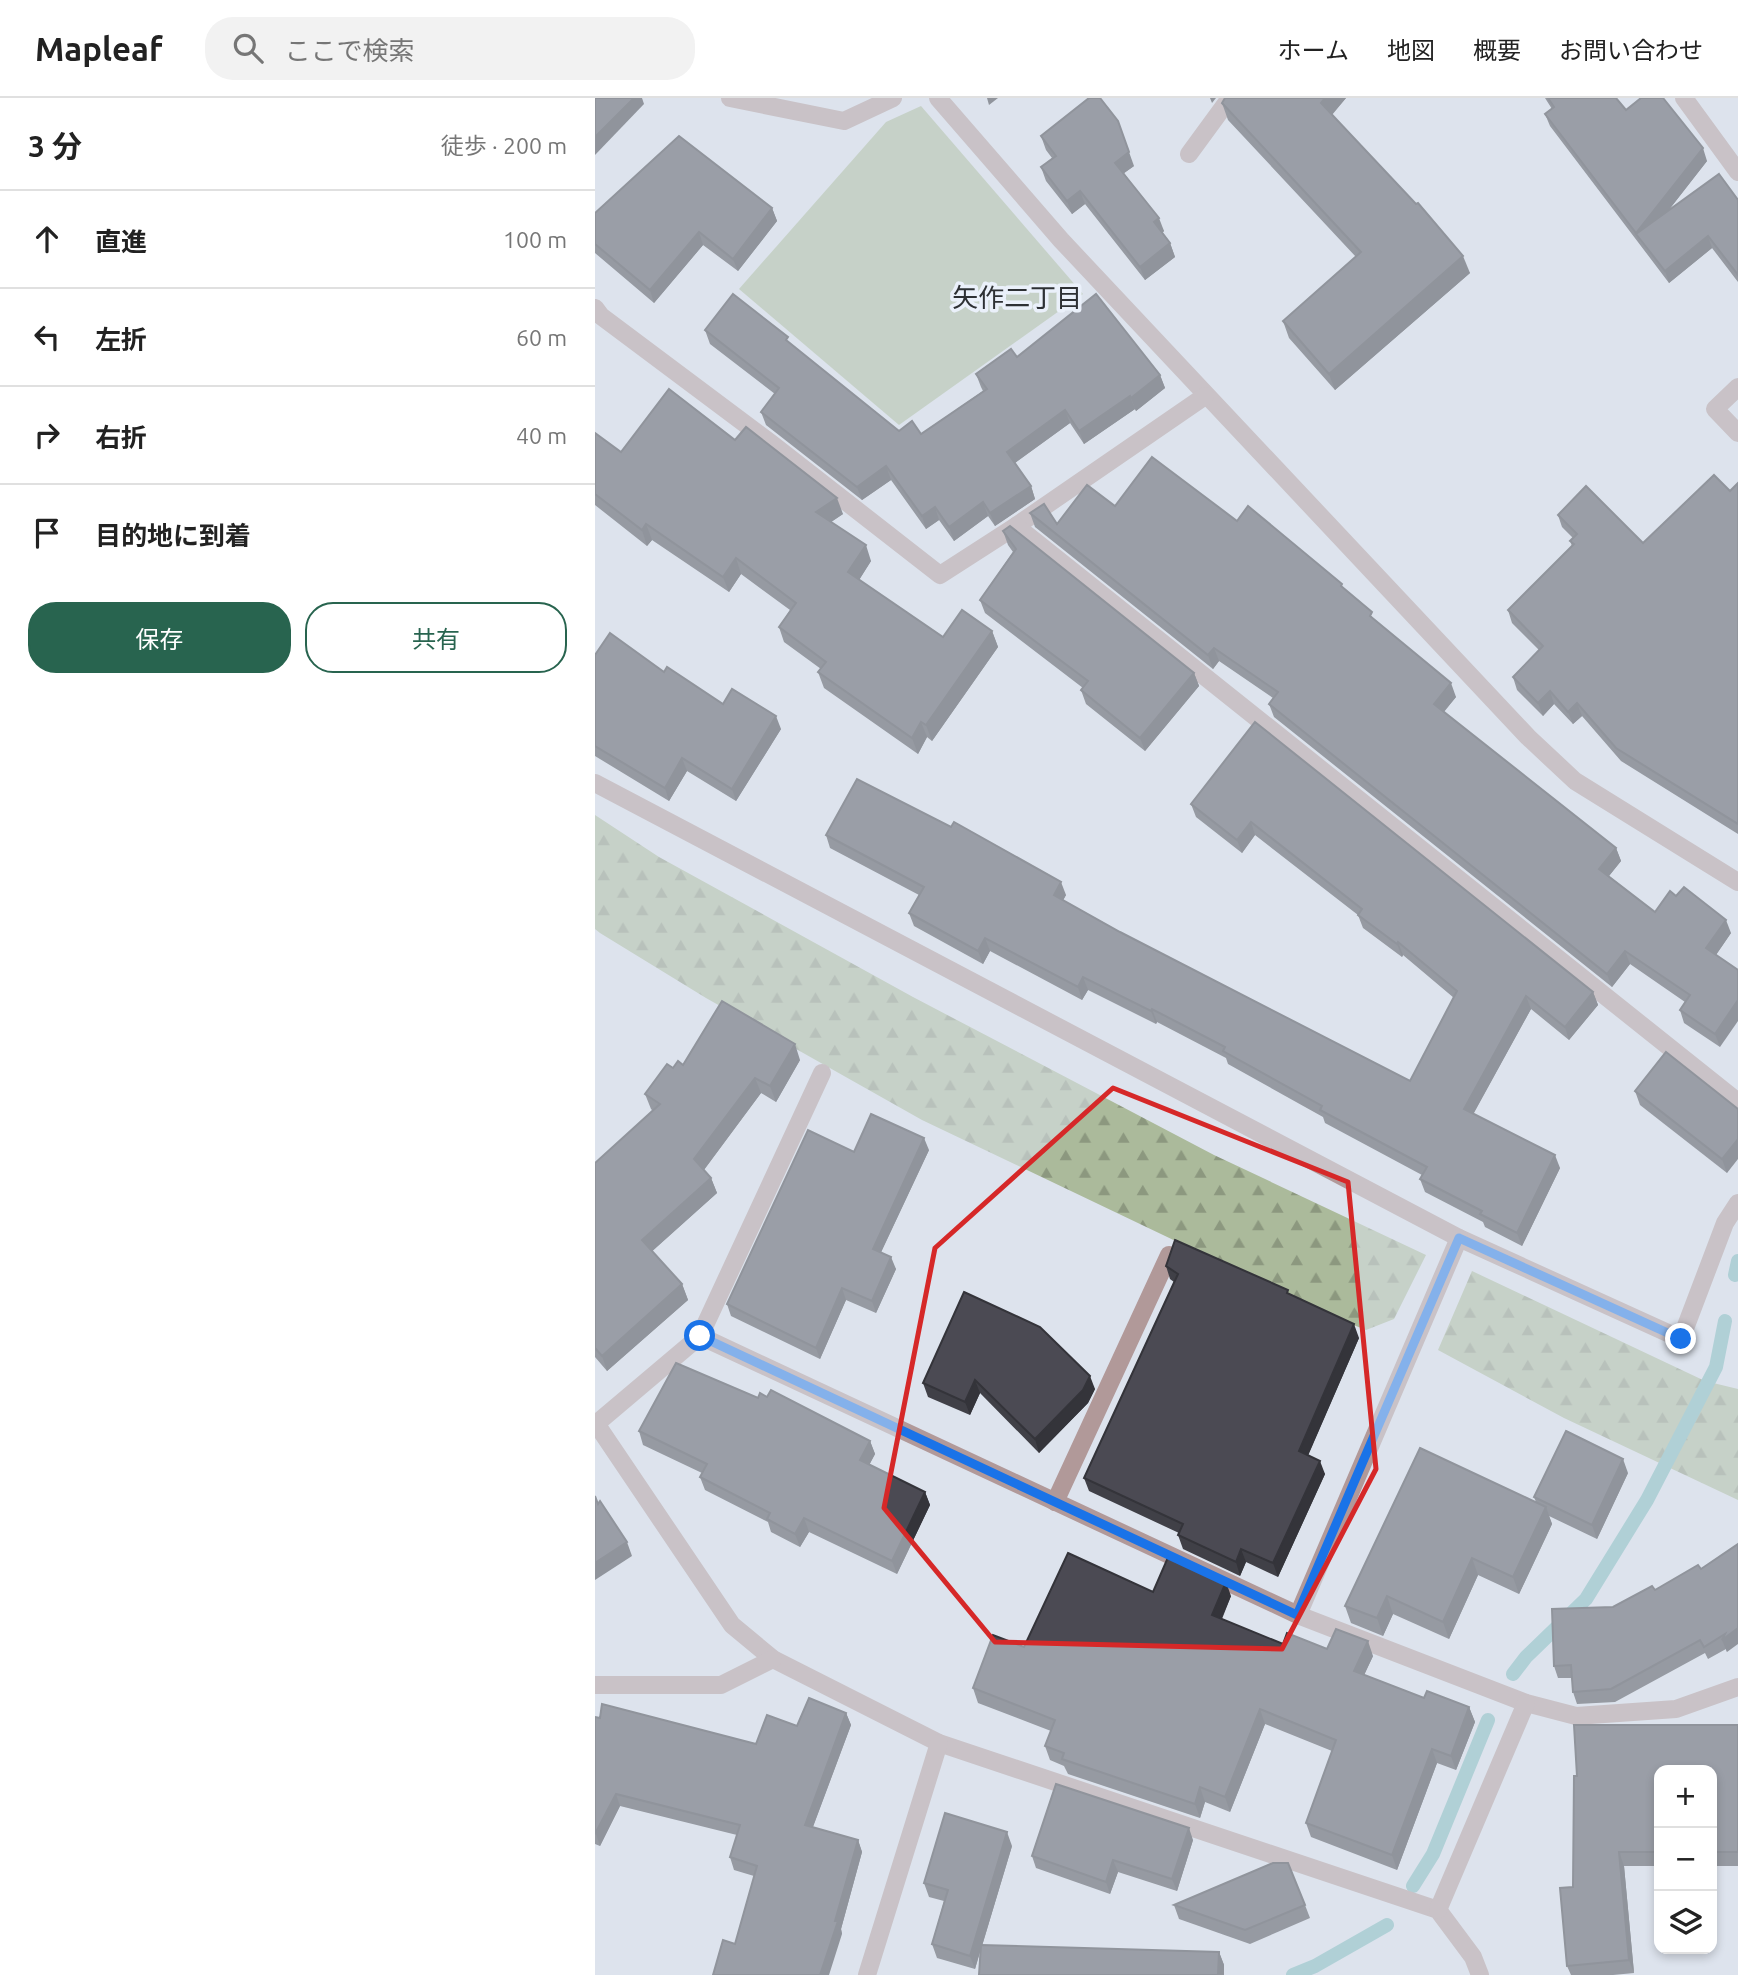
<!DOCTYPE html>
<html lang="ja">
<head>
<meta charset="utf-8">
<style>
  :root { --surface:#fff; --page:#f2f2f2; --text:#222; --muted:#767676; --line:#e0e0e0; --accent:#28644f }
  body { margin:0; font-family:Ubuntu,"Noto Sans JP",sans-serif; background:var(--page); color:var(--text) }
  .controls { position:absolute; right:21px; bottom:21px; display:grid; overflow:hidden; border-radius:14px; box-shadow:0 4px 10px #0003 }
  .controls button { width:63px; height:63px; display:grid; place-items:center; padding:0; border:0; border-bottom:2px solid var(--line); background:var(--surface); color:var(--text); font:35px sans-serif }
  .stop { position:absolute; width:21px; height:21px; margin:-16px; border:5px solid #1a73e8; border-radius:50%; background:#fff }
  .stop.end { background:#1a73e8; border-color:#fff; box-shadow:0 2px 7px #0008 }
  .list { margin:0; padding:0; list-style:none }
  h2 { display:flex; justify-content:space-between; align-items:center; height:91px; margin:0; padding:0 28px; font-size:30px }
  h2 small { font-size:23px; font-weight:400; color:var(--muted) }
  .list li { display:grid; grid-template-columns:46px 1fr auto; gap:21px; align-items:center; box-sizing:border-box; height:98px; padding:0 28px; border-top:2px solid var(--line) }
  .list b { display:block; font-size:26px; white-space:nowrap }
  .list em { font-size:23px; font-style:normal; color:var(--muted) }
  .actions { display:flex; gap:14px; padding:21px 28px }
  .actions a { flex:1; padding:16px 0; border:2px solid var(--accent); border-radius:28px; text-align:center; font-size:24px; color:var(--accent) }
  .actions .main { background:var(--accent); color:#fff }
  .icon { flex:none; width:38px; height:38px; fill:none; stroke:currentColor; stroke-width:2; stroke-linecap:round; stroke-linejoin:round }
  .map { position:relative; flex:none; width:1143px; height:1877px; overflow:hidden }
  header { display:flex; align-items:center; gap:42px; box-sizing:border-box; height:98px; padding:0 35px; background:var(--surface); border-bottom:2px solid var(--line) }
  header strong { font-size:33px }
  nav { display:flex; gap:38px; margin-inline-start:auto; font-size:24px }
  .search { width:490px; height:63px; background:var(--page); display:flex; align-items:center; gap:18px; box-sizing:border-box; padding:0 24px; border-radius:28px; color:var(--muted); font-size:26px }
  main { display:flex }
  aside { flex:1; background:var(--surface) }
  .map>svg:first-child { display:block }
  .forest { fill:url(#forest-firs) }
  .park { fill:#abba9b }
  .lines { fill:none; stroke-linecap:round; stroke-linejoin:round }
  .stream { stroke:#7ab8bb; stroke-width:14 }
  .street { stroke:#b19999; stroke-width:18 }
  .wall { fill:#404047 }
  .shaded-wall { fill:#34343a }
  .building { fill:#4b4a53; stroke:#34343a; stroke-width:2 }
  .route { stroke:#1a73e8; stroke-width:9 }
  .marked { fill:none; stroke:#d62828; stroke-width:5; stroke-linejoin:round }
  .labels { text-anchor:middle; stroke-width:7; stroke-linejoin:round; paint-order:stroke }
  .neighbourhood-label { font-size:26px; fill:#2d3034; stroke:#eaf0fa }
</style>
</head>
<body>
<header>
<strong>Mapleaf</strong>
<div class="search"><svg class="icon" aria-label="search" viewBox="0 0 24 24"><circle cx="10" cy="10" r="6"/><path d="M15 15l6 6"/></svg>ここで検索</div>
<nav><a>ホーム</a><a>地図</a><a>概要</a><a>お問い合わせ</a></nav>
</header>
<main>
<aside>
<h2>3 分<small>徒歩 · 200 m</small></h2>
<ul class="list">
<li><svg class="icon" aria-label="ahead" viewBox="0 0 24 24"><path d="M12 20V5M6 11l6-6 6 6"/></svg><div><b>直進</b></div><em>100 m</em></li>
<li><svg class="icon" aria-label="left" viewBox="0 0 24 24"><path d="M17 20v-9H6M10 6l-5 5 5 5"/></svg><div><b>左折</b></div><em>60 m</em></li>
<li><svg class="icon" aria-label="right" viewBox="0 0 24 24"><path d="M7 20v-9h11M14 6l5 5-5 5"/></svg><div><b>右折</b></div><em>40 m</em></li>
<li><svg class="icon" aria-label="arrive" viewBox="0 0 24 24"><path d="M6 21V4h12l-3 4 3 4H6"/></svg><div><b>目的地に到着</b></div></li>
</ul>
<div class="actions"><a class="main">保存</a><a>共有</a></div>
</aside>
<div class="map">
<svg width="1143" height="1877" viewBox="0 0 1143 1877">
  <defs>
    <pattern id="forest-firs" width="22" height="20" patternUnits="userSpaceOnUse" patternTransform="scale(1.75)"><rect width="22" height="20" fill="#abba9b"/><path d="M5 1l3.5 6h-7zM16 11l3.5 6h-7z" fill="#8c987f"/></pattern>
  </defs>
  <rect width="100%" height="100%" fill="#dde3ed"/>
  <!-- forest -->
  <g class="forest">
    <polygon points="0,717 64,759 318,899 619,1057 831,1157 799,1221 771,1232 746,1222 327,1022 111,900 5,835 0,831"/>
    <polygon points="877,1173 1110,1283 1143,1291 1143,1402 969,1320 843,1252"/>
  </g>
  <!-- park -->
  <polygon class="park" points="326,8 488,196 304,327 144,191 291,24"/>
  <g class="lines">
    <!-- stream -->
    <g class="stream">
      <polyline points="1140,1177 1143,1163"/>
      <polyline points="918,1576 931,1559 991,1501 1052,1402 1121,1269 1130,1223"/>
      <polyline points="818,1788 838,1756 893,1622"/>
      <polyline points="698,1877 720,1868 792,1827"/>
    </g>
    <!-- street -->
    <g class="street">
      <polyline points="135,0 249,23 298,0"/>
      <polyline points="343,0 466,142 933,639 980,683 1143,784"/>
      <polyline points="1089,0 1143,74"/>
      <polyline points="594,56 635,0"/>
      <polyline points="0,210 6,218 177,346 345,477 421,428 610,298"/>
      <polyline points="1143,289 1120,311 1143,335"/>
      <polyline points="421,428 1143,1004"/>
      <polyline points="0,685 864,1140 1086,1241 1130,1125 1143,1105"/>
      <polyline points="105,1238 227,975"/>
      <polyline points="0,1324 137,1527 178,1561 344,1645 843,1812 878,1859 885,1877"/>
      <polyline points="1,1326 105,1238 703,1517 931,1605 981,1618 1081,1611 1143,1589"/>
      <polyline points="460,1404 574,1157"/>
      <polyline points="703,1517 864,1140"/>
      <polyline points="0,1587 126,1587 178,1561"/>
      <polyline points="843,1812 931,1605"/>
      <polyline points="272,1877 344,1645"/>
    </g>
  </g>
  <!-- wall -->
  <g class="wall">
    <polygon points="630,0 751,0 737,17 875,175 740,292 694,240 688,223 761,159 633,22 627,5"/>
    <polygon points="950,0 1021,0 1031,12 1112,63 1073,113 1143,102 1143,184 1117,150 1074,185 955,28 950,16 957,11"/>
    <polygon points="446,38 539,68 529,75 569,133 567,135 575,145 580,159 550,182 490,106 477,116 451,83 446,69 457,60 451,52"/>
    <polygon points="177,110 182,123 143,173 108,147 59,205 0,155 0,115"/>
    <polygon points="110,232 196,246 304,333 326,336 388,293 386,289 381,276 422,259 565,277 570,290 541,313 540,311 489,346 475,325 420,365 436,388 440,401 400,428 393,418 359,443 344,422 331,431 296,382 267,402 171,327 166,314 180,296 115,246"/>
    <polygon points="0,335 26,354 140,342 248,416 236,424 276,463 264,482 348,539 397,533 403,549 337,643 332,639 323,656 229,590 223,574 226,571 189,544 184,529 195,512 146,476 134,494 57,442 52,448 0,407"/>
    <polygon points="1143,385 1143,736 1026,663 987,618 978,626 959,606 948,618 922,592 918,579 944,552 917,525 913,512 977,448 975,443 978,440 967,429 963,417 1048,445 1135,393"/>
    <polygon points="520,408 642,423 749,490 781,523 861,599 849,614 1021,750 1026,763 1014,778 1060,814 1136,835 1121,857 1125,949 1089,925 1085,912 1090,904 1035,866 1017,889 679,619 674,606 678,600 624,563 618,571 440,429 435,415 462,426"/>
    <polygon points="408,433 599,575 604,588 550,653 491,606 486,592 488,590 390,515 385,502 418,454 413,447"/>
    <polygon points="0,557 69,574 128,606 186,631 141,703 92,673 74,703 0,658"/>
    <polygon points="660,624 998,894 1003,907 974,942 936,911 878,1016 965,1070 927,1148 890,1129 888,1124 830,1094 825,1081 827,1077 730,1025 728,1019 633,966 631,960 562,924 561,926 493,892 487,902 395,853 388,866 319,828 314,815 324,797 235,750 231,737 471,797 468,802 525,834 815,983 859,900 808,857 807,859 768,830 763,817 660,737 647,755 601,719 596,706"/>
    <polygon points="205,962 181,1004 166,995 109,1072 116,1080 122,1095 57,1153 87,1186 93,1202 12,1273 0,1259 0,1065 58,1013 56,1011 50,996 78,970 88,967"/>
    <polygon points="1040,993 1143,1011 1132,1075 1045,1007"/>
    <polygon points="334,1052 286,1154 301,1171 281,1215 251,1202 225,1261 136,1218 132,1206 259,1054"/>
    <polygon points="571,1168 695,1196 764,1240 713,1357 730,1376 683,1479 651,1464 645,1478 588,1451 583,1437 584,1435 494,1393 489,1380 579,1184 575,1181"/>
    <polygon points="369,1194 500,1291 493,1305 444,1355 385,1295 375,1317 333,1299 328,1285"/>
    <polygon points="163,1300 275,1343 280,1356 274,1367 330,1394 335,1407 302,1476 214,1434 205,1449 176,1434 173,1424 110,1392 105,1379 107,1375 48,1347 44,1333"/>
    <polygon points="1033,1375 1002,1441 954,1418 957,1426 924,1496 883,1477 854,1541 798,1516 788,1538 756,1525 750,1508 941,1404 939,1399"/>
    <polygon points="1143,1446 1132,1554 1131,1551 1113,1561 1110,1555 1020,1604 982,1606 978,1594 977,1580 963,1580 959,1568 1060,1492 1106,1471"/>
    <polygon points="558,1494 636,1498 627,1521 688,1546 778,1558 769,1577 829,1600 874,1609 880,1624 861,1672 842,1665 802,1772 716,1739 711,1725 737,1653 670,1626 635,1714 610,1704 605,1720 473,1676 469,1668 455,1662 450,1648 456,1633 383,1605 378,1590 429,1549"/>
    <polygon points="251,1615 256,1627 218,1729 263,1742 267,1754 246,1831 247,1836 140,1846 159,1778 139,1772 135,1759 142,1737 25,1708 5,1748 0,1746 0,1619 161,1646 202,1628"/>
    <polygon points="979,1627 1143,1627 1143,1768 1117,1768 1117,1672 1064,1672 1064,1768 1029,1768 1039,1875 1018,1877 976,1877 972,1868 965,1790 978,1789 979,1678 982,1678"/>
    <polygon points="598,1742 582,1793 523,1774 515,1796 441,1770 437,1758"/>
    <polygon points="417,1748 387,1848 624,1854 629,1867 629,1877 384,1877 385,1853 380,1871 342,1860 337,1846 349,1803 334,1799 329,1785"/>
    <polygon points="579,1807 710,1807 715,1820 655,1846 584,1821"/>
  </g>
  <!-- shaded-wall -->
  <g class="shaded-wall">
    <polygon points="39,0 47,0 49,6 0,57 0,39"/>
    <polygon points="392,0 403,0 394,7"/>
    <polygon points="615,0 621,0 617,5"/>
    <polygon points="730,0 751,0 732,22 726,5"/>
    <polygon points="523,23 539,68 525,78 520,65"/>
    <polygon points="1108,50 1112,63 1048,145 1041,136 1046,148 1041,135"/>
    <polygon points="485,93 490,106 477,116 472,103"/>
    <polygon points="177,110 182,123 143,173 138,161"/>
    <polygon points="564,120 569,133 564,138 559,124"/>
    <polygon points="104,134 108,147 59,205 55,192"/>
    <polygon points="1113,138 1117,150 1074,185 1070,173"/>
    <polygon points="575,145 580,159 550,182 545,169"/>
    <polygon points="868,158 875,175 740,292 734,276"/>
    <polygon points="565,277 570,290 541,313 536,300"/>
    <polygon points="535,298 540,311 489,346 484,333"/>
    <polygon points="470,312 475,325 417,367 412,354"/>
    <polygon points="291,368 296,382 267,402 262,389"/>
    <polygon points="436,388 440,401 400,428 395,415"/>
    <polygon points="242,400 248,416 227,430 221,414"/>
    <polygon points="388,404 393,418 359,443 354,429"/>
    <polygon points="340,409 344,422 331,431 327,418"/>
    <polygon points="51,426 57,442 52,448 47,432"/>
    <polygon points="271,447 276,463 259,490 253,474"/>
    <polygon points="141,460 146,476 134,494 128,479"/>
    <polygon points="397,533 403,549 337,643 331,627"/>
    <polygon points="619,550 624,563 618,571 613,557"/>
    <polygon points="599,575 604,588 550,653 545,640"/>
    <polygon points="856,585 861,599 844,619 839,606"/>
    <polygon points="955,593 959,606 948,618 943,605"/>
    <polygon points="982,605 987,618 978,626 973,614"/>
    <polygon points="181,618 186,631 141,703 137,691"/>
    <polygon points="326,624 332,639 323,656 317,640"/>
    <polygon points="87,660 92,673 74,703 70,690"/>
    <polygon points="656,724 660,737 647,755 642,742"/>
    <polygon points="1021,750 1026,763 1009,784 1004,771"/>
    <polygon points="466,784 471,797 464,810 459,797"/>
    <polygon points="1131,822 1136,835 1116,864 1111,850"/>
    <polygon points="390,840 395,853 388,866 383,853"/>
    <polygon points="803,844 808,857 807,859 802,846"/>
    <polygon points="1030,853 1035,866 1017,889 1012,876"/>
    <polygon points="488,879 493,892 487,902 483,889"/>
    <polygon points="998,894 1003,907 974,942 970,929"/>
    <polygon points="931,898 936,911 874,1024 869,1011"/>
    <polygon points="1143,902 1143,923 1125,949 1120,936"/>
    <polygon points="557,911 562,924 561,926 556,913"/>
    <polygon points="200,946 205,962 181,1004 175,988"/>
    <polygon points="160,980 166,995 105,1077 99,1061"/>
    <polygon points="329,1040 334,1052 282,1163 278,1151"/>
    <polygon points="1143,1041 1143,1061 1132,1075 1127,1061"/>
    <polygon points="960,1057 965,1070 927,1148 922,1135"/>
    <polygon points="116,1080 122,1095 53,1157 47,1142"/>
    <polygon points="296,1159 301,1171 281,1215 277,1203"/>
    <polygon points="87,1186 93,1202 12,1273 7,1258"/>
    <polygon points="247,1190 251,1202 225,1261 221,1250"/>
    <polygon points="759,1226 764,1240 709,1367 704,1353"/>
    <polygon points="495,1278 500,1291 493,1305 444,1355 440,1341"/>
    <polygon points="380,1282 385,1295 375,1317 370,1304"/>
    <polygon points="275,1343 280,1356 270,1375 265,1362"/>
    <polygon points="1028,1361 1033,1375 1002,1441 997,1427"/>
    <polygon points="725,1363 730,1376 683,1479 678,1465"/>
    <polygon points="330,1394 335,1407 302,1476 297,1463"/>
    <polygon points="951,1409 957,1426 924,1496 918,1479"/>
    <polygon points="209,1420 214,1434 205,1449 200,1436"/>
    <polygon points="32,1444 37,1458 0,1482 0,1465"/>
    <polygon points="646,1451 651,1464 645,1478 641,1464"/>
    <polygon points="877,1460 883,1477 854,1541 848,1524"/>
    <polygon points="631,1484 636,1498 622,1531 617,1517"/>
    <polygon points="792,1498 798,1516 788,1538 782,1520"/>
    <polygon points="1143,1530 1143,1546 1132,1554 1127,1542"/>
    <polygon points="773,1543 778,1558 764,1588 759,1573"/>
    <polygon points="874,1609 880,1624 861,1672 856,1658"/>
    <polygon points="665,1611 670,1626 635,1714 630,1699"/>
    <polygon points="251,1615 256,1627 214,1739 210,1727"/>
    <polygon points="837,1651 842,1665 802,1772 797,1757"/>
    <polygon points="605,1689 610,1704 605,1720 600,1706"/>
    <polygon points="21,1696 25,1708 5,1748 1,1736"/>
    <polygon points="594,1730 598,1742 582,1793 577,1781"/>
    <polygon points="412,1734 417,1748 380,1871 375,1858"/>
    <polygon points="263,1742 267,1754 246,1831 247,1836 234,1877 225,1877"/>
    <polygon points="1024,1754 1029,1768 1039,1875 1034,1862"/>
    <polygon points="518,1762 523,1774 515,1796 511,1784"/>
    <polygon points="624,1854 629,1867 629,1877 623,1877"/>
  </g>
  <!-- building -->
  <g class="building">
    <polygon points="0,0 39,0 0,39"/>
    <polygon points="494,0 505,0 523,23 534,54 520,65 564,120 559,124 575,145 545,169 485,93 472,103 446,69 461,58 446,38"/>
    <polygon points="630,0 730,0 726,5 821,106 823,105 868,158 734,276 688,223 766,154 627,5"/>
    <polygon points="953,0 1021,0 1031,12 1046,0 1068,0 1108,50 1041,135 950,16 959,9"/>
    <polygon points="84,38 177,110 138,161 104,134 55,192 0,146 0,115"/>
    <polygon points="1124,76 1143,102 1143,177 1113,138 1070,173 1041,136"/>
    <polygon points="138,196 193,239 191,242 304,333 317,323 326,336 392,291 381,276 416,251 422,259 501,196 565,277 536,300 535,298 484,333 470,312 412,354 436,388 395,415 388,404 354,429 340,409 327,418 291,368 262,389 166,314 184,290 110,232"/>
    <polygon points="74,291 140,342 151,329 242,400 221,414 271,447 253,474 348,539 367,512 397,533 331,627 326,624 317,640 223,574 231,564 184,529 201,505 141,460 128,479 51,426 47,432 0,396 0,335 26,354"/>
    <polygon points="557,359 642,423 653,408 747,486 746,488 777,514 775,518 856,585 839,606 1021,750 1004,771 1060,814 1075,793 1081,798 1089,789 1131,822 1111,850 1143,872 1143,902 1120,936 1085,912 1095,897 1030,853 1012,876 674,606 683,594 619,550 613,557 435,415 449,406 462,426 492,387 520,408"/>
    <polygon points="1119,377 1135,393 1143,385 1143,726 1021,650 982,605 973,614 955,593 943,605 918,579 948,548 913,512 979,446 975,443 982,436 963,417 991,388 1048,445"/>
    <polygon points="415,428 599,575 545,640 486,592 493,583 385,502 421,451 408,433"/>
    <polygon points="15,535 69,574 72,569 128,606 137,591 181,618 137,691 87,660 70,690 0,648 0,557"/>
    <polygon points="660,624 998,894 970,929 931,898 869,1011 960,1057 922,1135 885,1116 887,1113 825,1081 832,1069 725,1012 727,1008 628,953 630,949 557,911 556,913 488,879 483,889 390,840 383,853 314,815 329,789 231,737 262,681 356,729 359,724 466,784 459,797 525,834 815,983 862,893 803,844 802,846 763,817 767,811 656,724 642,742 596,706"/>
    <polygon points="127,903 200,946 175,988 160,980 99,1061 116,1080 47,1142 87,1186 7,1258 0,1250 0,1065 65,1006 50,996 72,966 78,970 83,963 88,967"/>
    <polygon points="1071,954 1143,1011 1143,1041 1127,1061 1040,993"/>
    <polygon points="276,1016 329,1040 278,1151 296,1159 277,1203 247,1190 221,1250 132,1206 213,1032 259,1054"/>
    <polygon points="580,1142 693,1192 692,1195 759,1226 704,1353 725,1363 678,1465 646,1451 641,1464 583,1437 588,1426 489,1380 583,1176 571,1168"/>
    <polygon points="369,1194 445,1229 495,1278 488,1292 440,1341 380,1282 370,1304 328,1285"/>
    <polygon points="81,1265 163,1300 165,1295 172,1299 176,1292 275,1343 265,1362 330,1394 297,1463 209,1420 200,1436 172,1421 175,1415 105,1379 112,1366 44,1333"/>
    <polygon points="971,1333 1028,1361 997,1427 939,1399"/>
    <polygon points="825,1350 951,1409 918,1479 877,1460 848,1524 792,1498 782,1520 750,1508"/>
    <polygon points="0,1398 3,1406 5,1403 32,1444 0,1465"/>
    <polygon points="1143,1446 1143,1530 1127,1542 1130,1536 1109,1549 1105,1542 1016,1591 978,1594 976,1567 959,1568 957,1511 1018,1509 1057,1488 1060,1492 1103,1467 1106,1471"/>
    <polygon points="473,1455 558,1494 574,1457 631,1484 617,1517 688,1546 692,1535 732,1551 741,1531 773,1543 759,1573 829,1600 832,1593 874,1609 856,1658 837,1651 797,1757 711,1725 741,1642 665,1611 630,1699 605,1689 600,1706 467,1661 469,1655 450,1648 460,1622 378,1590 398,1537 429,1549"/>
    <polygon points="214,1600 251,1615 210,1727 263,1742 240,1823 243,1823 225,1877 118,1877 128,1842 140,1846 162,1768 135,1759 145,1727 21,1696 0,1736 0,1619 5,1620 7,1606 161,1646 172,1617 202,1628"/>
    <polygon points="979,1627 1143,1627 1143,1754 1117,1754 1117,1672 1064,1672 1064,1754 1024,1754 1034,1862 972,1868 965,1790 978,1789 979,1678 982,1678"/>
    <polygon points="461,1686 594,1730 577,1781 518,1762 511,1784 437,1758"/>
    <polygon points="350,1715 412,1734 375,1858 337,1846 353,1792 329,1785"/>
    <polygon points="678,1765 693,1765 710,1807 650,1832 579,1807"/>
    <polygon points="386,1847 624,1854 623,1877 384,1877"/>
  </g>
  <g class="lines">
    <!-- route -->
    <polyline class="route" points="105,1238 702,1517 864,1140 1086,1241"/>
  </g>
  <!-- marked area -->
  <path d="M0 0H1143V1877H0ZM 518,990 L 753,1084 L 781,1371 L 687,1551 L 400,1544 L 289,1410 L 340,1150 Z" fill="#dde3ed" fill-opacity=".55" fill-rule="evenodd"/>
  <path class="marked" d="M 518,990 L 753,1084 L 781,1371 L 687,1551 L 400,1544 L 289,1410 L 340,1150 Z"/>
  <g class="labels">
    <!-- neighbourhood labels -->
    <g class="neighbourhood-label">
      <text x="422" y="209">矢作二丁目</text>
    </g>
  </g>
</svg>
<div class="controls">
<button>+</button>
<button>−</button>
<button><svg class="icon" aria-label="layers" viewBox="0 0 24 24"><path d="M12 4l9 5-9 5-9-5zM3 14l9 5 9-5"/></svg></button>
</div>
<div class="stop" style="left:105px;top:1238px"></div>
<div class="stop end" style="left:1086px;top:1241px"></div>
</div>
</main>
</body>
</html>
